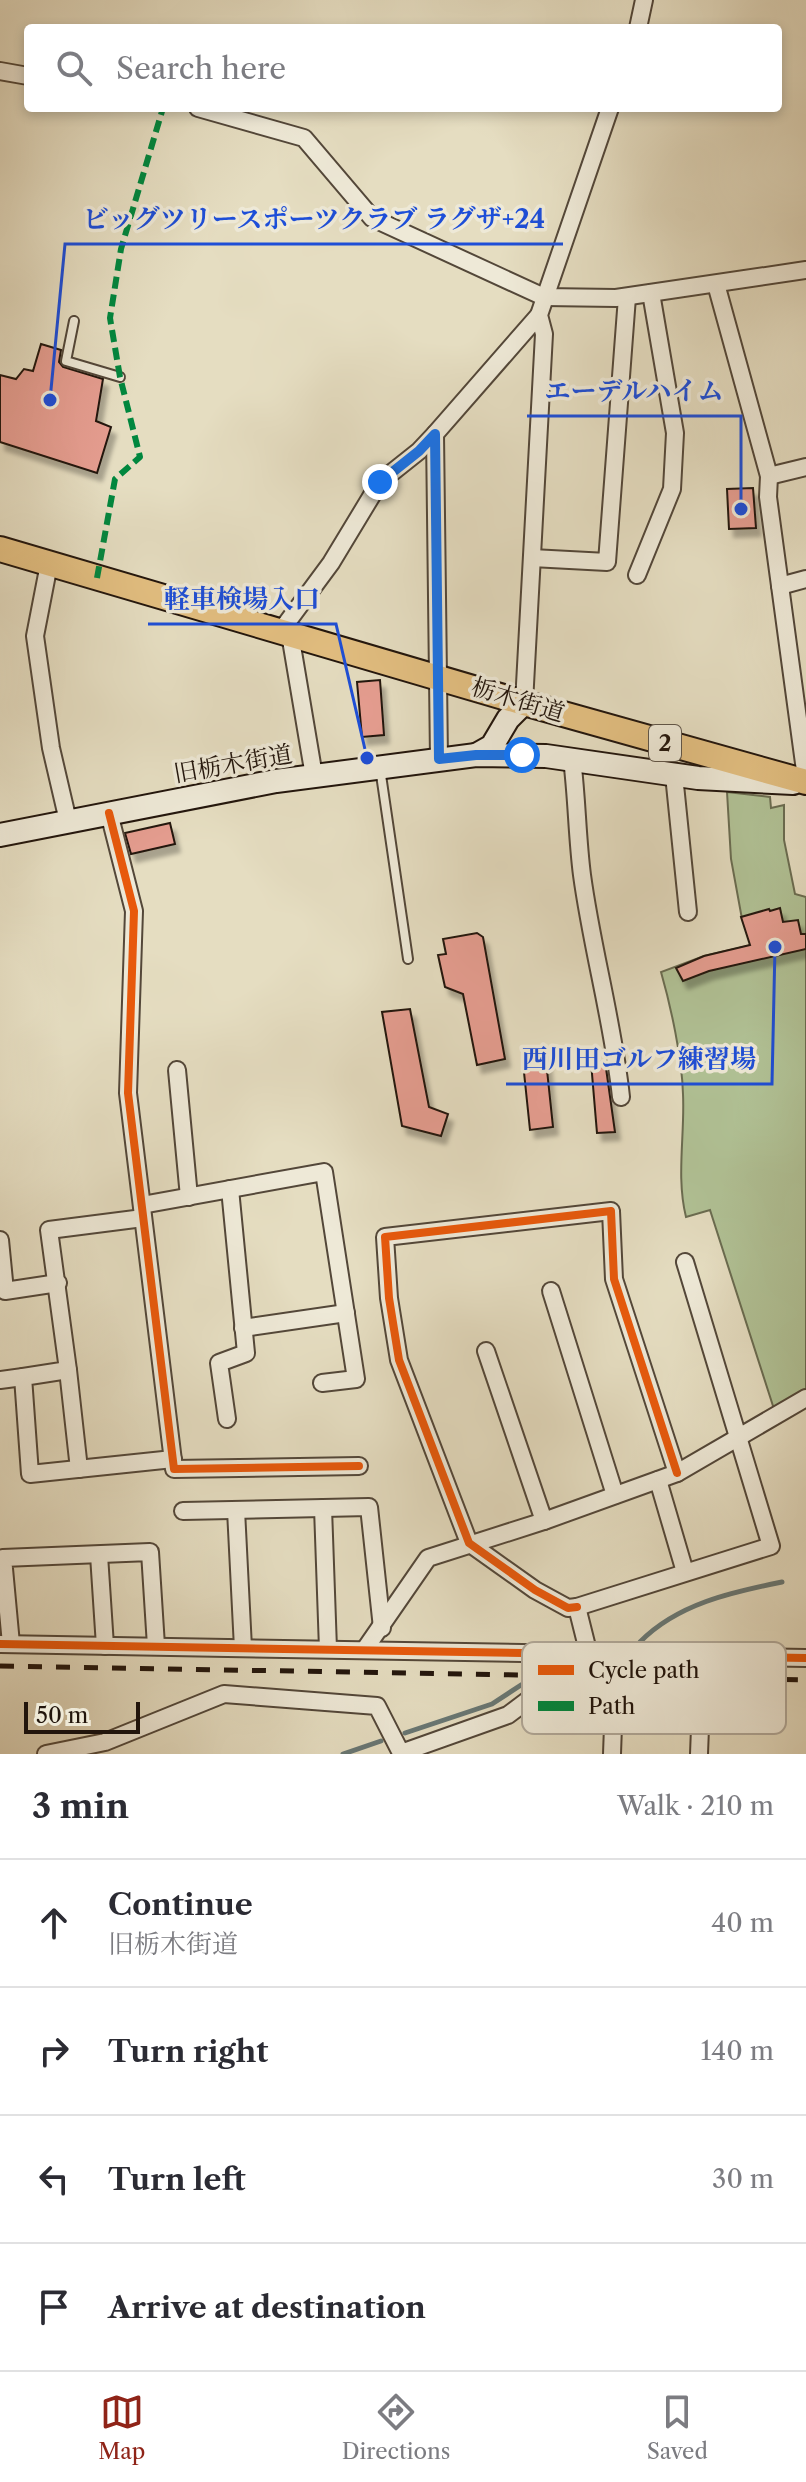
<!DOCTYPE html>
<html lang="en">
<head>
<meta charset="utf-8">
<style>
  :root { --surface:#fff; --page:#f7f7f7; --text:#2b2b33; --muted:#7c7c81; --line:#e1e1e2; --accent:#8f2418 }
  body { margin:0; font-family:"Libre Caslon Text","Noto Serif JP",serif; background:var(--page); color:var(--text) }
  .scale { position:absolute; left:24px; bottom:20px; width:116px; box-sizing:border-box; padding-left:8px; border:4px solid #22150c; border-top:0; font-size:22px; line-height:28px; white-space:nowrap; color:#22150c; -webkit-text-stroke:6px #eee9d7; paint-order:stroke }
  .stop { position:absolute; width:24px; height:24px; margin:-18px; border:6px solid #1a73e8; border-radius:50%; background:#fff }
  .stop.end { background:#1a73e8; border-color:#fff; box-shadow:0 2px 8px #0008 }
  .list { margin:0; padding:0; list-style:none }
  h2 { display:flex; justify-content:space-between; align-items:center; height:104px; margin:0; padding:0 32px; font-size:34px }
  h2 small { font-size:26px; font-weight:400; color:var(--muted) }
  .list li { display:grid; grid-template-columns:52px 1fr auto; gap:24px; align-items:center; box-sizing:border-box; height:128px; padding:0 32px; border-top:2px solid var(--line) }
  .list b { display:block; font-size:30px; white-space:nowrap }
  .list p { margin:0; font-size:26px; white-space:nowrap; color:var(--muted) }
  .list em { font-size:26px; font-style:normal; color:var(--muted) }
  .icon { flex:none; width:44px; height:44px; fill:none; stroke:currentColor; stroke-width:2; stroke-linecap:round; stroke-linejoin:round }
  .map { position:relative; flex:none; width:806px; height:1754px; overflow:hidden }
  .search { position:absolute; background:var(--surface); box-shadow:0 4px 12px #0003; left:24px; right:24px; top:24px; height:88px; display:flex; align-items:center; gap:20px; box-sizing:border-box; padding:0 28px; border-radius:8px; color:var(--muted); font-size:30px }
  .sheet { height:616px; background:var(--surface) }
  nav { display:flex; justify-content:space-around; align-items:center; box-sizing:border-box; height:112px; border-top:2px solid var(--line); background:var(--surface); font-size:22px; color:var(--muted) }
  nav a { display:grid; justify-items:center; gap:4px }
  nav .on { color:var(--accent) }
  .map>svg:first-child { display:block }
  .green { fill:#b1c296; stroke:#6a6c51; stroke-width:2 }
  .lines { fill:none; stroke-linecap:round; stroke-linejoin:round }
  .stream { stroke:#697875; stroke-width:5 }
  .building { fill:#e59d90; stroke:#22150c; stroke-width:2; filter:url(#shadow) }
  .service-casing { stroke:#534739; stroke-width:12 }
  .minor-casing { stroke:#534739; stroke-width:20 }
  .secondary-casing { stroke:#22150c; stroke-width:26 }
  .primary-casing { stroke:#22150c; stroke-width:28 }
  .service { stroke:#eee9d7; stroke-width:8 }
  .minor { stroke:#eee9d7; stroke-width:16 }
  .secondary { stroke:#eee9d7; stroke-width:22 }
  .primary { stroke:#e2be80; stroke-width:24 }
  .rail { stroke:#22150c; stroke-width:5; stroke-dasharray:14 14; stroke-linecap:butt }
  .quiet { stroke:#00873e; stroke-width:6; stroke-dasharray:12 6; stroke-linecap:butt }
  .cycleway-casing { stroke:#eee9d7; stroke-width:13 }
  .cycleway { stroke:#e8590c; stroke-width:8 }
  .route { stroke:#1a73e8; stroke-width:10 }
  .labels { text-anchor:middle; stroke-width:7; stroke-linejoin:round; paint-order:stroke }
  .shield { fill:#eee9d7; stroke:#5f5549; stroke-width:2 }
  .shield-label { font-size:22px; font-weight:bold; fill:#22150c }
  .street-label { font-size:24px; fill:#22150c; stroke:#eee9d7 }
  .key { fill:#eee9d7; stroke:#b1a99a; stroke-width:2 }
  .key-label { font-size:22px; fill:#22150c }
  .leader { fill:none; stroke:#1d4ed8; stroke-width:3 }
  .callout-dot { fill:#1d4ed8; stroke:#eee9d7; stroke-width:3 }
  .callout-label { font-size:26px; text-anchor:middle; font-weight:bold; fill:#1d4ed8; stroke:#eee9d7; stroke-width:7; stroke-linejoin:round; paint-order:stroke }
</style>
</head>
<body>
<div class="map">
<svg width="806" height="1754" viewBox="0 0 806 1754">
  <defs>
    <filter id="shadow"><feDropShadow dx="5" dy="8" stdDeviation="2" flood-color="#0004"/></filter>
  </defs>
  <rect width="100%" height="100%" fill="#e5ddc1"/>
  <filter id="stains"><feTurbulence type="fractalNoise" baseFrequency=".0025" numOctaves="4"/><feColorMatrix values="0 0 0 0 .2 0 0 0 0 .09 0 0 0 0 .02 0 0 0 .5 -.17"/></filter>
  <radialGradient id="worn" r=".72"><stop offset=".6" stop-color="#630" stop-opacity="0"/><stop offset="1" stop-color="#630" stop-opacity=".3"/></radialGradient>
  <!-- green -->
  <path class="green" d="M 727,792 L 770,797 L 771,808 L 784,805 L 784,840 L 795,894 L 806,897 L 806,1391 L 774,1409 L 710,1210 L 686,1217 C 676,1177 685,1135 683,1094 C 682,1058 671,1007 661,972 L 704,956 L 752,945 L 742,919 L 731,859 Z"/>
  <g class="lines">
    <!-- stream -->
    <g class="stream">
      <path d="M 640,1642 C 677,1604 732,1592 782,1582"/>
      <polyline points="405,1733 492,1704 521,1685"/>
      <polyline points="343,1754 381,1741"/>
    </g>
  </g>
  <!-- building -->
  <g class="building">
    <polygon points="41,344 61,350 59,362 63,367 103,379 96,421 111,427 97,473 0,442 0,375 16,379 24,369 33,371"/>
    <polygon points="753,488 756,528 729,529 727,489"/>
    <polygon points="380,680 384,735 362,737 357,682"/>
    <polygon points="170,823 175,844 131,854 125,833"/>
    <polygon points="780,908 783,922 798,920 801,934 806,934 806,949 709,971 683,981 676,968 704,956 750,945 741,917 769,909 770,911"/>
    <polygon points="477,933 483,937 505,1059 477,1065 463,994 445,987 438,955 446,954 443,939"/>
    <polygon points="410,1009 429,1107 448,1114 441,1136 402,1126 382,1012"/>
    <polygon points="545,1051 553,1127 530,1130 522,1053"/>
    <polygon points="605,1061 615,1132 597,1133 591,1062"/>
  </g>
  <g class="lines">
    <defs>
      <g id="service">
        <polyline points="74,321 66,361 120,377"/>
        <polyline points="380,768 408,959"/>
      </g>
      <g id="minor">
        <polyline points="638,28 644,0"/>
        <polyline points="0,71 28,76"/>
        <polyline points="198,108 304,138 372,218 544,297 616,298 806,270"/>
        <polyline points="716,284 769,476 768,497 806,778"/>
        <polyline points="435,434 439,759"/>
        <polyline points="769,476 806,467"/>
        <polyline points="532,558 607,562 627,297"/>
        <polyline points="49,564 35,636 51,748 68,821"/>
        <polyline points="637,575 672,489 675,433 651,293"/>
        <polyline points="780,586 806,579"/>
        <polyline points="280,632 331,563 380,482 419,451 435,434 539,315"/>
        <polyline points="290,634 314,776"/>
        <polyline points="524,703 544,334 539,315 610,108"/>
        <path d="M 572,759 C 577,798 577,836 582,875 C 592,949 613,1022 621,1097"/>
        <polyline points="674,775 688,912"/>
        <polyline points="109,813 134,911 128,1093 174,1469 359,1466"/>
        <polyline points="177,1070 189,1197"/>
        <polyline points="142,1205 324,1172 356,1379 322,1383"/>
        <polyline points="143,1218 49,1230 68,1370 23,1377 30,1474 173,1459"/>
        <polyline points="0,1240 5,1291 58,1283"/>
        <polyline points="551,1291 615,1495"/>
        <polyline points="243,1328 346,1313"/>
        <polyline points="486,1351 544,1521"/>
        <polyline points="68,1370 79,1469"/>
        <polyline points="0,1380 23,1377"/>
        <polyline points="227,1419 219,1363 246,1353 230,1189"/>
        <polyline points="658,1480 685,1572"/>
        <polyline points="323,1508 328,1649"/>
        <polyline points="236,1510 243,1648"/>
        <polyline points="183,1511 369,1507 382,1628"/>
        <polyline points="99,1555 105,1646"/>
        <polyline points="577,1607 568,1608 535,1590 469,1543 399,1360 389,1298 385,1237 611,1211 614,1279 677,1473"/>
        <polyline points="0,1644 806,1658"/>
        <polyline points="11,1644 3,1558 150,1552 156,1646"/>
        <polyline points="365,1649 428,1558 544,1521 677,1473 806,1398"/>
        <polyline points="589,1655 577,1607 771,1546 685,1262"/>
        <polyline points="46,1754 105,1742 224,1694 377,1706 401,1753 508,1715 536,1694 701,1702 699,1754"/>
        <polyline points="612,1754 614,1698"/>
      </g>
      <g id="secondary">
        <polyline points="476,755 492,746 508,719 524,703"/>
        <polyline points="0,835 276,781 476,755 546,756 698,778 793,783"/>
      </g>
      <polyline id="primary" points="0,549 524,703 806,782"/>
    </defs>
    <!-- service casing -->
    <use href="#service" class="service-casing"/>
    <!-- minor casing -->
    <use href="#minor" class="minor-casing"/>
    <!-- secondary casing -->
    <use href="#secondary" class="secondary-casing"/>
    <!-- primary casing -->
    <use href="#primary" class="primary-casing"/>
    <!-- service -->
    <use href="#service" class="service"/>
    <!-- minor -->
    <use href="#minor" class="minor"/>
    <!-- secondary -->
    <use href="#secondary" class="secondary"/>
    <!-- primary -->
    <use href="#primary" class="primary"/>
    <!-- rail -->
    <polyline class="rail" points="0,1666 806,1680"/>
    <!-- quiet -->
    <polyline class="quiet" points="97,578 115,479 140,457 120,377 110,318 121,249 163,108"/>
    <defs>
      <g id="cycleway">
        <polyline points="109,813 134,911 128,1093 174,1469 359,1466"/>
        <polyline points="577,1607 568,1608 535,1590 469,1543 399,1360 389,1298 385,1237 611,1211 614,1279 677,1473"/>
        <polyline points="0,1644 806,1658"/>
      </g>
    </defs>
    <!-- cycleway casing -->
    <use href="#cycleway" class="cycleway-casing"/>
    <!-- cycleway -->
    <use href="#cycleway" class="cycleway"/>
  </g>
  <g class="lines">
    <!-- route -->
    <polyline class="route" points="380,482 419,451 435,434 439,759 476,755 522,755"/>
  </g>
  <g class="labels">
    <!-- shield labels -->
    <rect class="shield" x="649" y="725" width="32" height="36" rx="6"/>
    <g class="shield-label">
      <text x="665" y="751">2</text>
    </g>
    <!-- street labels -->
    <g class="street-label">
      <text transform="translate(518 700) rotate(17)" y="8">栃木街道</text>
      <text transform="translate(233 764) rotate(-10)" y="8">旧栃木街道</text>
    </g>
  </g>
  <!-- legend -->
  <rect x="522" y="1642" width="264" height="92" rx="12" class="key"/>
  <rect x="538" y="1665" width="36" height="10" fill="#e8590c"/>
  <rect x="538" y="1701" width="36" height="10" fill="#00873e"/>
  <g class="key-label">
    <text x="588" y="1678">Cycle path</text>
    <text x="588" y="1714">Path</text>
  </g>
  <!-- callouts -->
  <path class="leader" d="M50 400L65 244H563M741 509L741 416H527M367 758L336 624H148M775 947L772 1084H506"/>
  <g class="callout-dot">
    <circle cx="50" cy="400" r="8"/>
    <circle cx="741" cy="509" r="8"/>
    <circle cx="367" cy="758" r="8"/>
    <circle cx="775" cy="947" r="8"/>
  </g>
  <g class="callout-label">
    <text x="314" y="228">ビッグツリースポーツクラブ ラグザ+24</text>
    <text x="634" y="400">エーデルハイム</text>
    <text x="242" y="608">軽車検場入口</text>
    <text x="639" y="1068">西川田ゴルフ練習場</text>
  </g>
  <rect width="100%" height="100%" filter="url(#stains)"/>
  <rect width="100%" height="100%" fill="url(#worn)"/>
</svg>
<div class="scale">50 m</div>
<div class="stop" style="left:522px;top:755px"></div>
<div class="stop end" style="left:380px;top:482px"></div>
<div class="search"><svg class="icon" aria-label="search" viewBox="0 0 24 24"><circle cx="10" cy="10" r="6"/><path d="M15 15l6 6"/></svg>Search here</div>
</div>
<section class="sheet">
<h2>3 min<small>Walk · 210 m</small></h2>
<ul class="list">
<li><svg class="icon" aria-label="ahead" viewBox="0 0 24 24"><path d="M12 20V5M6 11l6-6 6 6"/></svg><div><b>Continue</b><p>旧栃木街道</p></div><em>40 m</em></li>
<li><svg class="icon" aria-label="right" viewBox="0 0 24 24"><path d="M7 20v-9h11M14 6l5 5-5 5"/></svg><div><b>Turn right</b></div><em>140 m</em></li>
<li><svg class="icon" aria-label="left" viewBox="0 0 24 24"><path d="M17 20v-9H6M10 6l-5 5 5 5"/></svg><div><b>Turn left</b></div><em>30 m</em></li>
<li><svg class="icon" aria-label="arrive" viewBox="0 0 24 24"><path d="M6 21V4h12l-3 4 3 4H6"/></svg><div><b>Arrive at destination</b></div></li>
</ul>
</section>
<nav>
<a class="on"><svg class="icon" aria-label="map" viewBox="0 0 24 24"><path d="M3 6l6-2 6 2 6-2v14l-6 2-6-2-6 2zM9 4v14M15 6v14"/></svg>Map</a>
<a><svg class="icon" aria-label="directions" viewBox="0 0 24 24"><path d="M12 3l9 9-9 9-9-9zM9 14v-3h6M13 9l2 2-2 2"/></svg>Directions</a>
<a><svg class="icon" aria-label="saved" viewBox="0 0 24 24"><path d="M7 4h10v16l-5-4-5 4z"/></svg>Saved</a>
</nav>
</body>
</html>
